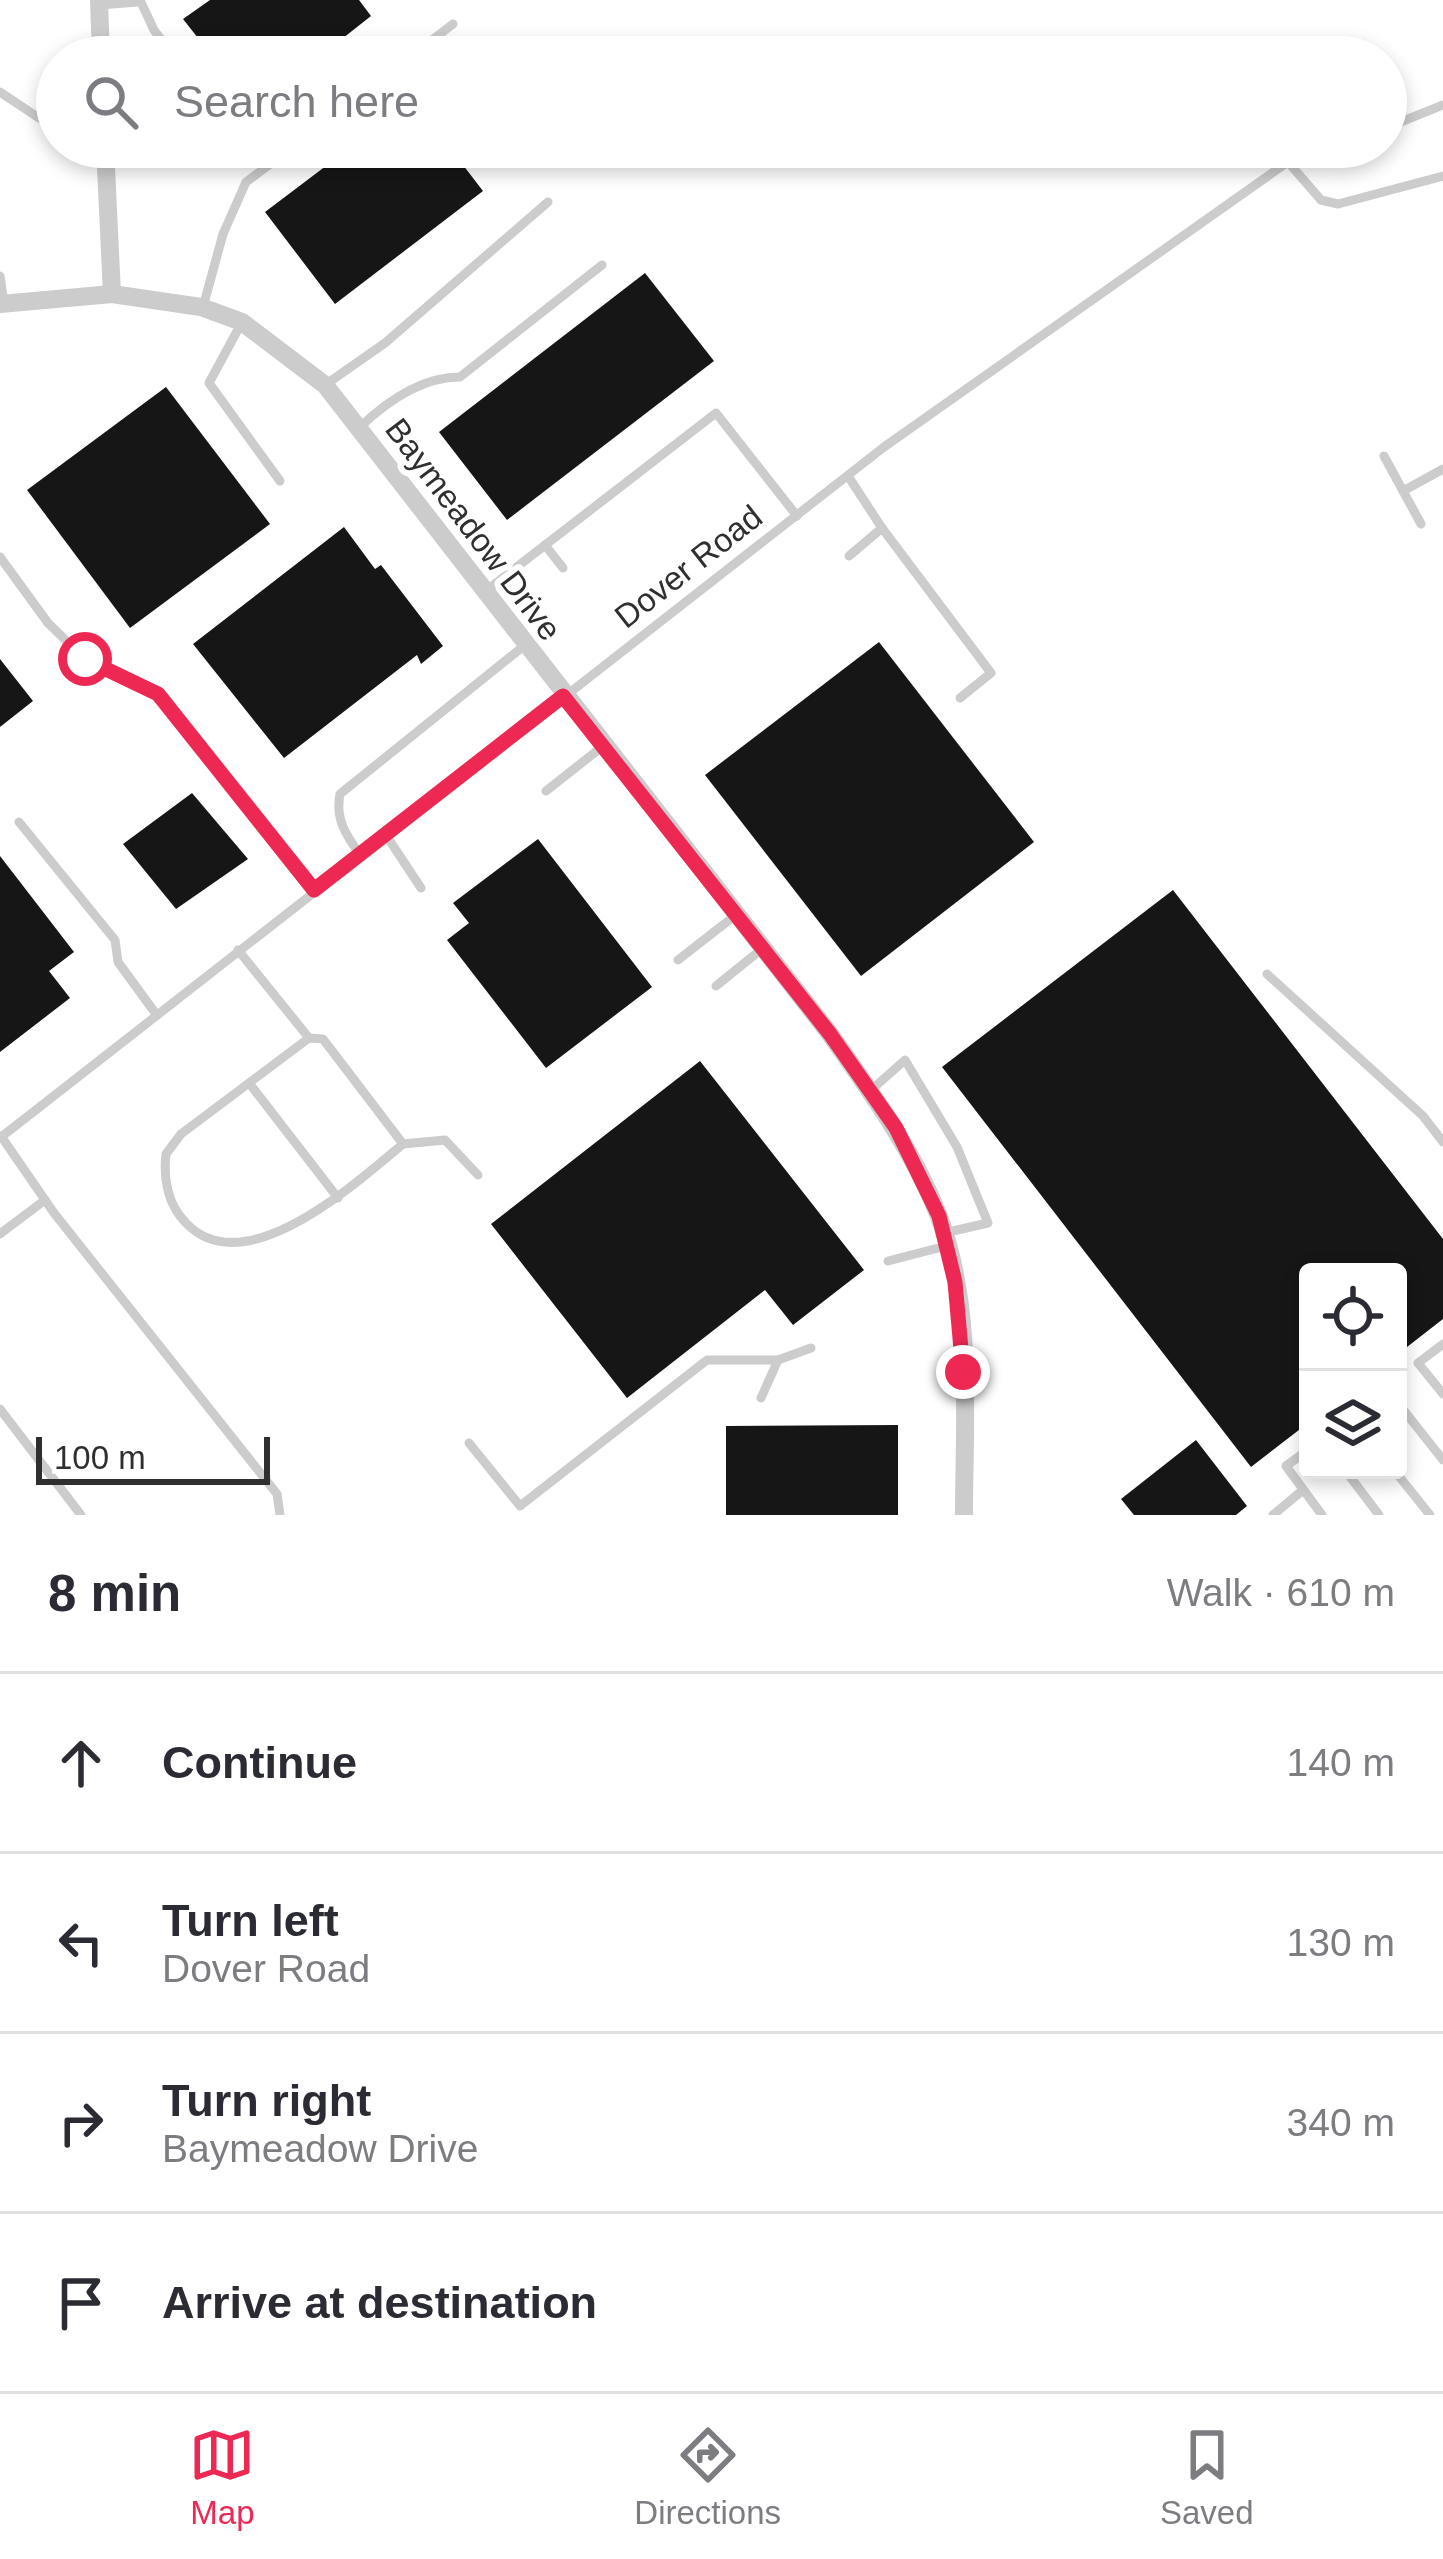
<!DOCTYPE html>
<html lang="en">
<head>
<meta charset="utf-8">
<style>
  :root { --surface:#fff; --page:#f2f2f3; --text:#2b2b33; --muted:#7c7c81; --line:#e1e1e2; --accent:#ed2953 }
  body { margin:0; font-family:Arial,sans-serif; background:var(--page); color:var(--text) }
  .controls { position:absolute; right:36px; bottom:36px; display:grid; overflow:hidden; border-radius:12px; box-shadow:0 6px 18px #0003 }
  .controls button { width:108px; height:108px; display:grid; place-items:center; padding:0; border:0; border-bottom:3px solid var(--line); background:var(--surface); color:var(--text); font:60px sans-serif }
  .scale { position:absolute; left:36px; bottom:30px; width:234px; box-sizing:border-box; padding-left:12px; border:6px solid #2f2f2f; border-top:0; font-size:33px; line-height:42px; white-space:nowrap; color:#2f2f2f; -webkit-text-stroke:9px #fff; paint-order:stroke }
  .stop { position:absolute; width:36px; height:36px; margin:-27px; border:9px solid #ed2953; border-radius:50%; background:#fff }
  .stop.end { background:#ed2953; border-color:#fff; box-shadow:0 3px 12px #0008 }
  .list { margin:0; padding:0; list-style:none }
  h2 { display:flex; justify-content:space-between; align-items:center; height:156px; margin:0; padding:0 48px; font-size:51px }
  h2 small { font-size:39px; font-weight:400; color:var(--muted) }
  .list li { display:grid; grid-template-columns:78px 1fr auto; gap:36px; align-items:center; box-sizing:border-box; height:180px; padding:0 48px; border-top:3px solid var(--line) }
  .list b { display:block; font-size:45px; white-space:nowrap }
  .list p { margin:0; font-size:39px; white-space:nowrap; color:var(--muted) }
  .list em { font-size:39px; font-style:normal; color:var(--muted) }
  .icon { flex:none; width:66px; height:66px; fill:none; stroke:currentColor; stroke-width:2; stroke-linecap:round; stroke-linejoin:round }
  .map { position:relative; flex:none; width:1443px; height:1515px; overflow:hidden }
  .search { position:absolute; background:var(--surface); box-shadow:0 6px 18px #0003; left:36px; right:36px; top:36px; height:132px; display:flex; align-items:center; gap:30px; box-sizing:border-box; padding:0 42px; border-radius:66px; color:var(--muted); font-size:45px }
  .sheet { height:876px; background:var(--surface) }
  nav { display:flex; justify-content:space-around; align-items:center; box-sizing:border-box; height:168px; border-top:3px solid var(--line); background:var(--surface); font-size:33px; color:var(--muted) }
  nav a { display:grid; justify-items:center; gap:6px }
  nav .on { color:var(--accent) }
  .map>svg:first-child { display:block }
  .building { fill:#161616 }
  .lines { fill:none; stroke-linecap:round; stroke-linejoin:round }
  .lane { stroke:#ccc; stroke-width:9 }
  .street { stroke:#ccc; stroke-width:18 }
  .route { stroke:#ed2953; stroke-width:15 }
  .labels { text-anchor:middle; stroke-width:12; stroke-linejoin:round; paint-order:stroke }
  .street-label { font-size:33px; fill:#2f2f2f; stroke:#fff }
</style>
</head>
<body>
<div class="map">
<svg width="1443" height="1515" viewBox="0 0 1443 1515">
  <rect width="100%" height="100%" fill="#fff"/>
  <!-- building -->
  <g class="building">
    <polygon points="210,0 359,0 371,16 319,57 213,57 183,19"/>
    <polygon points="351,147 486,147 463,165 483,191 335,304 265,212"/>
    <polygon points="645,273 714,361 507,520 439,432"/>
    <polygon points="166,387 270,524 130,628 27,490"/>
    <polygon points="344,527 375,569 381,565 443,646 421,664 417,655 284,758 193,644"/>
    <polygon points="879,642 1034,842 861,976 705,775"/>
    <polygon points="0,659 33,701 0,727"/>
    <polygon points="192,793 248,859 176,909 123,844"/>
    <polygon points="538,839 652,987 546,1068 447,940 469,923 453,903"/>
    <polygon points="0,856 74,952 49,971 70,998 0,1052"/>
    <polygon points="1173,890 1443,1239 1443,1319 1398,1354 1398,1272 1308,1272 1308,1423 1251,1467 942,1067"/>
    <polygon points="700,1061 864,1270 793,1325 765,1290 627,1398 491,1224"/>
    <polygon points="898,1425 898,1515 726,1515 726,1426"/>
    <polygon points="1196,1440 1247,1506 1236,1515 1134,1515 1121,1499"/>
  </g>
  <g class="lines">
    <!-- lane -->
    <g class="lane">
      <polyline points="140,0 154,30 174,57"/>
      <polyline points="99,5 138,2"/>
      <polyline points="410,57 453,24"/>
      <polyline points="0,92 39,118 57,125"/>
      <polyline points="1386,128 1443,105"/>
      <polyline points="1288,162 1321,200 1338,204 1443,176"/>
      <polyline points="0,276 4,303"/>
      <polyline points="203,307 223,234 246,182 293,147"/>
      <polyline points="242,322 209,383 280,481"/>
      <polyline points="325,385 385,343 548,202"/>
      <path d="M 359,428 C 386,402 421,377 460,377 L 602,265"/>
      <polyline points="1384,456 1421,524"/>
      <polyline points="848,476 882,528 849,556"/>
      <polyline points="1403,491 1443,469"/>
      <polyline points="882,528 991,673 960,698"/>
      <polyline points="545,545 563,568"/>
      <polyline points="0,557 48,623 85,659 158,695 314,890"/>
      <polyline points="487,590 716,413 797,516"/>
      <polyline points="546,791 603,746"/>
      <polyline points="19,822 115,940 118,962 156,1014"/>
      <polyline points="386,835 421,888"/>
      <path d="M 360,855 C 346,835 335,819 340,794 L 525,645"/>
      <polyline points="238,950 309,1038 323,1039 403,1144 445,1140 478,1175"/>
      <polyline points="678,960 737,914"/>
      <polyline points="1267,974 1423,1116 1443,1142"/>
      <polyline points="716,986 763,948"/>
      <path d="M 309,1038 L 181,1134 L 166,1154 C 163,1179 168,1205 186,1223 C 245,1285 357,1182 403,1144"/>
      <polyline points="249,1083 338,1198"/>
      <polyline points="870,1091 905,1060 957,1147 988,1223 944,1233"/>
      <polyline points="1,1136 54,1213 277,1494 280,1515"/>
      <polyline points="0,1138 884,447 1309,147"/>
      <polyline points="0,1234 45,1200"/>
      <polyline points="888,1261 946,1246"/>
      <polyline points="1443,1344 1418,1363 1443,1394"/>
      <polyline points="761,1398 778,1360 811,1348"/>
      <polyline points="1398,1403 1443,1460"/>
      <polyline points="0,1409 81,1515"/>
      <polyline points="469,1443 520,1506 707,1360 778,1360"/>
      <polyline points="1308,1450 1286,1466 1322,1515"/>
      <polyline points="1345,1470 1379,1515"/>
      <polyline points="1394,1470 1430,1515"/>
      <polyline points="1273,1515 1303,1490"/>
    </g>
    <!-- street -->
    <g class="street">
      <polyline points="99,0 101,57"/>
      <polyline points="105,147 112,294"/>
      <path d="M 0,304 L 112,294 L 201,307 L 242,322 L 325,385 L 830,1034 C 870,1091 912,1148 938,1214 C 974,1307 964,1418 964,1515"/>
    </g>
  </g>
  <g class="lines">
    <!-- route -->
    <polyline class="route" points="85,659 158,694 314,890 563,696 830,1034 896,1128 939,1216 955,1282 963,1372"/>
  </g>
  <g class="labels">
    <!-- street labels -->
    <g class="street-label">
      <text transform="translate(474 529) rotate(53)" y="12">Baymeadow Drive</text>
      <text transform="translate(688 566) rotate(-38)" y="12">Dover Road</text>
    </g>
  </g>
</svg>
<div class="controls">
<button><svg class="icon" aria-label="locate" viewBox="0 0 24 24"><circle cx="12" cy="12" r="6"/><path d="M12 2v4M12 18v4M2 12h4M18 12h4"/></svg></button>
<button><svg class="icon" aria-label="layers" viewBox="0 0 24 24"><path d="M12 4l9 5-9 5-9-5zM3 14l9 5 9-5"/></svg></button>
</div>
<div class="scale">100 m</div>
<div class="stop" style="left:85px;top:659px"></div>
<div class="stop end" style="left:963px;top:1372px"></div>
<div class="search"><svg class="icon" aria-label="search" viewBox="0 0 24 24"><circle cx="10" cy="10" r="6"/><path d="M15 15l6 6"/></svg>Search here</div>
</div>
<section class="sheet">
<h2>8 min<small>Walk · 610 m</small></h2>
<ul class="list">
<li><svg class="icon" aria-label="ahead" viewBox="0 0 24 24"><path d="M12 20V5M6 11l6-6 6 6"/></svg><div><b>Continue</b></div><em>140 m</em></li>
<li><svg class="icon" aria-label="left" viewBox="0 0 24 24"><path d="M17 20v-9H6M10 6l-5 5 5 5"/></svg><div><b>Turn left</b><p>Dover Road</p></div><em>130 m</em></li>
<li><svg class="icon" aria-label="right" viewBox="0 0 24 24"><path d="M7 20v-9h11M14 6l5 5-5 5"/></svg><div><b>Turn right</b><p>Baymeadow Drive</p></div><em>340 m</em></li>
<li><svg class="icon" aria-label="arrive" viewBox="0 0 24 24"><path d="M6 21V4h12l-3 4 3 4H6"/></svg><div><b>Arrive at destination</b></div></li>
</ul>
</section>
<nav>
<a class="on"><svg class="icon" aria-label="map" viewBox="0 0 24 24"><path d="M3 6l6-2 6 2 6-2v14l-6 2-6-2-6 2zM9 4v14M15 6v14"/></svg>Map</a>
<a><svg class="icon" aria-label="directions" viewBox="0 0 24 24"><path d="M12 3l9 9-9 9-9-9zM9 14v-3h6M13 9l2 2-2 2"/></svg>Directions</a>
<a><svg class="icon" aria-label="saved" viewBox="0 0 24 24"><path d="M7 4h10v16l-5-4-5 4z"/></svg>Saved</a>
</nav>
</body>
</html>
